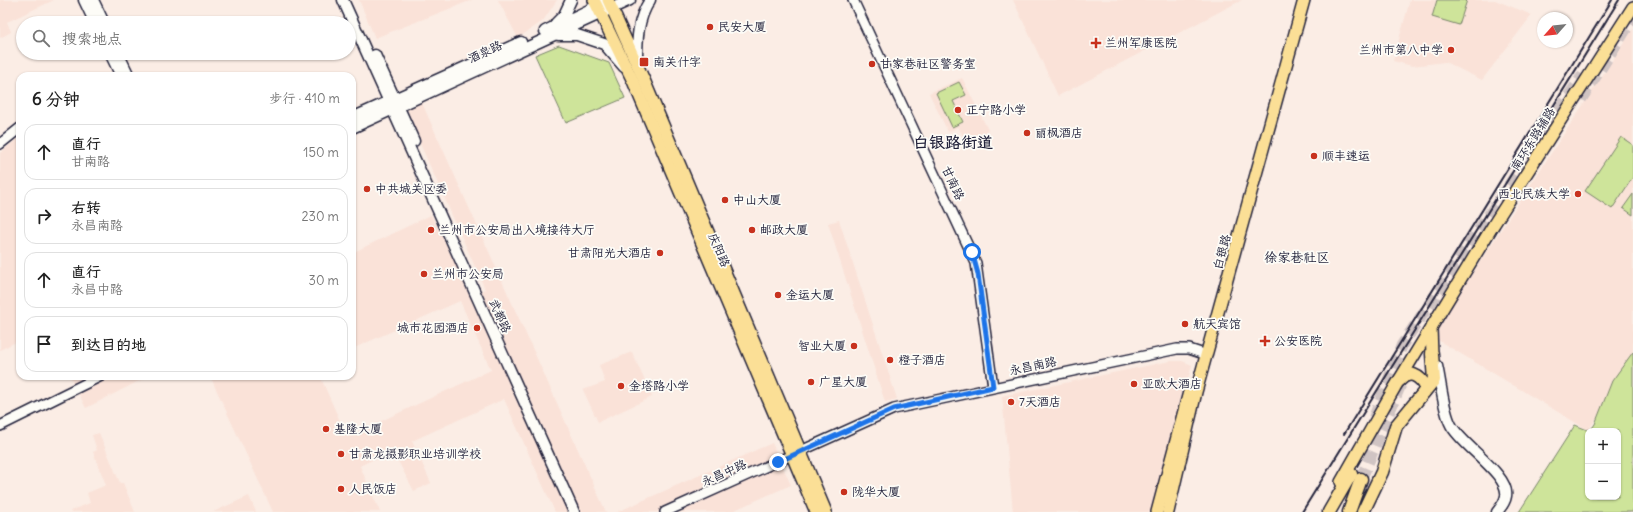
<!DOCTYPE html>
<html lang="zh">
<head>
<meta charset="utf-8">
<style>
  :root { --surface:#fff; --page:#f6f6f6; --text:#222; --muted:#767676; --line:#e0e0e0 }
  body { margin:0; font-family:Delius,"LXGW WenKai TC",sans-serif; background:var(--page); color:var(--text) }
  .controls { position:absolute; right:12px; bottom:12px; display:grid; overflow:hidden; border-radius:8px; box-shadow:0 1px 3px #0004 }
  .controls button { width:36px; height:36px; display:grid; place-items:center; padding:0; border:0; border-bottom:1px solid var(--line); background:var(--surface); color:var(--text); font:20px sans-serif }
  .compass { position:absolute; left:1537px; top:12px; width:36px; height:36px; border-radius:50%; background:var(--surface); box-shadow:0 1px 3px #0004; rotate:243deg }
  .stop { position:absolute; width:12px; height:12px; margin:-9px; border:3px solid #1a73e8; border-radius:50%; background:#fff }
  .stop.end { background:#1a73e8; border-color:#fff; box-shadow:0 1px 4px #0008 }
  .list { margin:0; padding:0; list-style:none }
  h2 { display:flex; justify-content:space-between; align-items:center; height:52px; margin:0; padding:0 16px; font-size:17px }
  h2 small { font-size:13px; font-weight:400; color:var(--muted) }
  .list li { display:grid; grid-template-columns:26px 1fr auto; gap:12px; align-items:center; box-sizing:border-box; height:56px; margin:0 8px 8px; padding:0 8px; border:1px solid var(--line); border-radius:12px }
  .list b { display:block; font-size:15px; white-space:nowrap }
  .list p { margin:0; font-size:13px; white-space:nowrap; color:var(--muted) }
  .list em { font-size:13px; font-style:normal; color:var(--muted) }
  .icon { flex:none; width:22px; height:22px; fill:none; stroke:currentColor; stroke-width:2; stroke-linecap:round; stroke-linejoin:round }
  .map { position:relative; flex:none; width:1633px; height:512px; overflow:hidden }
  .search { position:absolute; background:var(--surface); box-shadow:0 1px 3px #0004; left:16px; top:16px; width:340px; height:44px; display:flex; align-items:center; gap:10px; box-sizing:border-box; padding:0 14px; border-radius:22px; color:var(--muted); font-size:15px }
  .panel { position:absolute; background:var(--surface); box-shadow:0 1px 3px #0004; left:16px; top:72px; width:340px; height:308px; border-radius:12px }
  .map>svg:first-child { display:block }
  .built { fill:#fae2d8 }
  .green { fill:#cee49a; stroke:#78836a; fill-rule:evenodd }
  .lines { fill:none; stroke-linecap:round; stroke-linejoin:round }
  .trunk-tunnel { stroke:#d0c4c3; stroke-width:12; stroke-dasharray:12 6; stroke-linecap:butt }
  .tertiary-casing { stroke:#22223b; stroke-width:12 }
  .secondary-casing { stroke:#22223b; stroke-width:13 }
  .primary-casing { stroke:#22223b; stroke-width:14 }
  .trunk-casing { stroke:#22223b; stroke-width:15 }
  .tertiary { stroke:#fdfcf7; stroke-width:9 }
  .secondary { stroke:#fdfcf7; stroke-width:10 }
  .primary { stroke:#fbdf96; stroke-width:11 }
  .trunk { stroke:#fbdf96; stroke-width:12 }
  .rail { stroke:#22223b; stroke-width:2 }
  .route { stroke:#1a73e8; stroke-width:5 }
  .poi-dot { fill:#c8321e; stroke:#fdfcf7; stroke-width:1.5 }
  .labels { text-anchor:middle; stroke-width:3.5; stroke-linejoin:round; paint-order:stroke }
  .poi-label { font-size:12px; fill:#22223b; stroke:#fdfcf7; text-anchor:start }
  .street-label { font-size:12px; fill:#22223b; stroke:#fdfcf7 }
  .neighbourhood-label { font-size:13px; fill:#22223b; stroke:#fdfcf7 }
  .district-label { font-size:16px; font-weight:bold; fill:#22223b; stroke:#fdfcf7 }
</style>
</head>
<body>
<div class="map">
<svg width="1633" height="512" viewBox="0 0 1633 512">
  <rect width="100%" height="100%" fill="#fbede5"/>
  <filter id="ink" filterUnits="userSpaceOnUse"><feTurbulence type="fractalNoise" baseFrequency=".025" numOctaves="2"/><feDisplacementMap in="SourceGraphic" scale="8" xChannelSelector="R" yChannelSelector="G"/><feConvolveMatrix kernelMatrix="1 2 1 2 8 2 1 2 1" color-interpolation-filters="sRGB"/></filter>
  <g filter="url(#ink)">
    <!-- built -->
    <g class="built">
      <polygon points="0,0 54,0 7,22 11,32 0,38"/>
      <polygon points="359,0 472,0 375,38"/>
      <polygon points="498,0 557,0 543,21 518,38"/>
      <polygon points="1013,0 1242,0 1058,96"/>
      <polygon points="1410,0 1495,0 1532,15 1482,80 1445,62 1412,66 1393,61"/>
      <polygon points="1633,29 1633,369 1588,430 1431,336"/>
      <polygon points="962,78 988,130 966,141 958,127 948,132 929,93"/>
      <polygon points="422,103 606,512 555,512 504,399 412,441 431,483 414,491 392,450 360,466 380,512 273,512 210,376 320,376 347,437 491,370 460,301 352,349 352,253 431,215 472,295 485,289 405,110"/>
      <polygon points="20,137 20,340 0,350 0,153"/>
      <polygon points="839,220 897,399 885,402 828,223"/>
      <polygon points="632,352 652,397 598,422 583,390 605,382 599,365"/>
      <polygon points="1170,361 1182,361 1192,365 1152,512 1013,512 1002,396"/>
      <polygon points="70,376 149,376 86,408"/>
      <polygon points="99,433 120,483 123,483 135,512 71,512 70,511 90,503 87,493 106,485 93,452 97,450 92,435"/>
      <polygon points="772,443 791,485 730,512 617,512"/>
      <polygon points="249,496 256,512 213,512"/>
    </g>
    <!-- green -->
    <g class="green">
      <polygon points="1437,0 1467,0 1459,25 1432,17"/>
      <polygon points="559,45 609,63 625,98 566,123 535,55"/>
      <polygon points="959,82 966,95 953,101 963,122 952,127 936,93"/>
      <polygon points="1621,137 1633,145 1633,177 1612,209 1585,191"/>
      <polygon points="1633,194 1633,215 1623,208"/>
      <path d="M 1633,352 L 1633,512 L 1519,512 L 1575,425 L 1590,431 L 1595,424 L 1612,381 ZM 1588,431 L 1618,431 L 1618,497 L 1588,497 Z"/>
    </g>
    <g class="lines">
      <!-- trunk-tunnel -->
      <g class="trunk-tunnel">
        <polyline points="1581,99 1633,18"/>
        <polyline points="1374,418 1402,345 1583,75"/>
        <polyline points="1361,479 1402,381"/>
      </g>
      <defs>
        <g id="tertiary">
          <polyline points="853,0 976,263 993,387"/>
          <polyline points="0,144 20,128"/>
          <polyline points="0,426 101,376"/>
          <polyline points="665,512 894,409 1177,349 1189,349 1207,355"/>
        </g>
        <g id="secondary">
          <polyline points="84,0 95,23"/>
          <polyline points="93,0 104,23"/>
          <polyline points="343,0 574,512"/>
          <polyline points="556,23 564,15 571,0"/>
          <polyline points="545,31 597,6 607,0"/>
          <polyline points="558,35 577,35 604,44 624,67"/>
          <polyline points="110,53 121,76"/>
          <polyline points="118,53 129,76"/>
          <polyline points="375,55 414,141"/>
          <path d="M 637,63 C 637,40 637,20 650,0"/>
          <polyline points="352,118 521,42"/>
          <polyline points="352,128 630,0"/>
          <path d="M 1437,366 C 1441,383 1443,410 1451,425 C 1461,445 1510,475 1506,496 C 1505,503 1501,507 1497,512"/>
        </g>
        <g id="primary">
          <polyline points="594,0 633,81 816,512"/>
          <polyline points="608,0 644,80 826,512"/>
          <polyline points="1431,328 1432,354"/>
          <polyline points="1341,482 1395,387 1494,224 1633,7"/>
          <polyline points="1157,512 1189,392"/>
          <polyline points="1168,512 1196,392 1304,0"/>
        </g>
        <g id="trunk">
          <path d="M 1400,380 C 1409,369 1420,376 1426,387 L 1424,392"/>
          <polyline points="1329,512 1351,474"/>
          <polyline points="1349,512 1361,479"/>
          <polyline points="1363,512 1382,472 1396,426 1434,380 1432,354"/>
        </g>
      </defs>
      <!-- tertiary casing -->
      <use href="#tertiary" class="tertiary-casing"/>
      <!-- secondary casing -->
      <use href="#secondary" class="secondary-casing"/>
      <!-- primary casing -->
      <use href="#primary" class="primary-casing"/>
      <!-- trunk casing -->
      <use href="#trunk" class="trunk-casing"/>
      <!-- tertiary -->
      <use href="#tertiary" class="tertiary"/>
      <!-- secondary -->
      <use href="#secondary" class="secondary"/>
      <!-- primary -->
      <use href="#primary" class="primary"/>
      <!-- trunk -->
      <use href="#trunk" class="trunk"/>
      <!-- rail -->
      <g class="rail">
        <polyline points="1344,434 1612,0"/>
        <polyline points="1302,512 1619,0"/>
      </g>
    </g>
  </g>
  <g class="lines" filter="url(#ink)">
    <!-- route -->
    <polyline class="route" points="778,462 894,409 993,387 978,274 972,252"/>
  </g>
  <!-- markers -->
  <g class="poi-dot">
    <circle cx="710" cy="27" r="4"/>
    <path d="M1094 37h4v4h4v4h-4v4h-4v-4h-4v-4h4z"/>
    <circle cx="1451" cy="50" r="4"/>
    <rect x="639" y="57" width="10" height="10" rx="2"/>
    <circle cx="872" cy="64" r="4"/>
    <circle cx="958" cy="110" r="4"/>
    <circle cx="1027" cy="133" r="4"/>
    <circle cx="1314" cy="156" r="4"/>
    <circle cx="367" cy="189" r="4"/>
    <circle cx="1578" cy="194" r="4"/>
    <circle cx="725" cy="200" r="4"/>
    <circle cx="431" cy="230" r="4"/>
    <circle cx="752" cy="230" r="4"/>
    <circle cx="660" cy="253" r="4"/>
    <circle cx="424" cy="274" r="4"/>
    <circle cx="778" cy="295" r="4"/>
    <circle cx="1185" cy="324" r="4"/>
    <circle cx="477" cy="328" r="4"/>
    <path d="M1263 335h4v4h4v4h-4v4h-4v-4h-4v-4h4z"/>
    <circle cx="854" cy="346" r="4"/>
    <circle cx="890" cy="360" r="4"/>
    <circle cx="811" cy="382" r="4"/>
    <circle cx="1134" cy="384" r="4"/>
    <circle cx="621" cy="386" r="4"/>
    <circle cx="1011" cy="402" r="4"/>
    <circle cx="326" cy="429" r="4"/>
    <circle cx="341" cy="454" r="4"/>
    <circle cx="341" cy="489" r="4"/>
    <circle cx="844" cy="492" r="4"/>
  </g>
  <g class="labels">
    <!-- poi labels -->
    <g class="poi-label">
      <text x="718" y="31">民安大厦</text>
      <text x="1105" y="47">兰州军康医院</text>
      <text x="1443" y="54" text-anchor="end">兰州市第八中学</text>
      <text x="653" y="66">南关什字</text>
      <text x="880" y="68">甘家巷社区警务室</text>
      <text x="966" y="114">正宁路小学</text>
      <text x="1035" y="137">丽枫酒店</text>
      <text x="1322" y="160">顺丰速运</text>
      <text x="375" y="193">中共城关区委</text>
      <text x="1570" y="198" text-anchor="end">西北民族大学</text>
      <text x="733" y="204">中山大厦</text>
      <text x="439" y="234">兰州市公安局出入境接待大厅</text>
      <text x="760" y="234">邮政大厦</text>
      <text x="652" y="257" text-anchor="end">甘肃阳光大酒店</text>
      <text x="432" y="278">兰州市公安局</text>
      <text x="786" y="299">金运大厦</text>
      <text x="1193" y="328">航天宾馆</text>
      <text x="469" y="332" text-anchor="end">城市花园酒店</text>
      <text x="1274" y="345">公安医院</text>
      <text x="846" y="350" text-anchor="end">智业大厦</text>
      <text x="898" y="364">橙子酒店</text>
      <text x="819" y="386">广星大厦</text>
      <text x="1142" y="388">亚欧大酒店</text>
      <text x="629" y="390">金塔路小学</text>
      <text x="1019" y="406">7天酒店</text>
      <text x="334" y="433">基隆大厦</text>
      <text x="349" y="458">甘肃龙摄影职业培训学校</text>
      <text x="349" y="493">人民饭店</text>
      <text x="852" y="496">陇华大厦</text>
    </g>
    <!-- street labels -->
    <g class="street-label">
      <text transform="translate(485 52) rotate(-25)" y="4">酒泉路</text>
      <text transform="translate(1533 139) rotate(-58)" y="4">南环东路辅路</text>
      <text transform="translate(953 183) rotate(65)" y="4">甘南路</text>
      <text transform="translate(719 250) rotate(67)" y="4">庆阳路</text>
      <text transform="translate(1222 252) rotate(-75)" y="4">白银路</text>
      <text transform="translate(500 316) rotate(66)" y="4">武都路</text>
      <text transform="translate(1033 366) rotate(-12)" y="4">永昌南路</text>
      <text transform="translate(724 473) rotate(-24)" y="4">永昌中路</text>
    </g>
    <!-- neighbourhood labels -->
    <g class="neighbourhood-label">
      <text x="1297" y="262">徐家巷社区</text>
    </g>
    <!-- district labels -->
    <g class="district-label">
      <text x="953" y="148">白银路街道</text>
    </g>
  </g>
</svg>
<div class="controls">
<button>+</button>
<button>−</button>
</div>
<svg class="compass" viewBox="-18 -18 36 36"><path d="M0-13l5 13h-10z" fill="#e53935"/><path d="M0 13l5-13h-10z" fill="#767676"/></svg>
<div class="stop" style="left:972px;top:252px"></div>
<div class="stop end" style="left:778px;top:462px"></div>
<div class="search"><svg class="icon" aria-label="search" viewBox="0 0 24 24"><circle cx="10" cy="10" r="6"/><path d="M15 15l6 6"/></svg>搜索地点</div>
<section class="panel">
<h2>6 分钟<small>步行 · 410 m</small></h2>
<ul class="list">
<li><svg class="icon" aria-label="ahead" viewBox="0 0 24 24"><path d="M12 20V5M6 11l6-6 6 6"/></svg><div><b>直行</b><p>甘南路</p></div><em>150 m</em></li>
<li><svg class="icon" aria-label="right" viewBox="0 0 24 24"><path d="M7 20v-9h11M14 6l5 5-5 5"/></svg><div><b>右转</b><p>永昌南路</p></div><em>230 m</em></li>
<li><svg class="icon" aria-label="ahead" viewBox="0 0 24 24"><path d="M12 20V5M6 11l6-6 6 6"/></svg><div><b>直行</b><p>永昌中路</p></div><em>30 m</em></li>
<li><svg class="icon" aria-label="arrive" viewBox="0 0 24 24"><path d="M6 21V4h12l-3 4 3 4H6"/></svg><div><b>到达目的地</b></div></li>
</ul>
</section>
</div>
</body>
</html>
